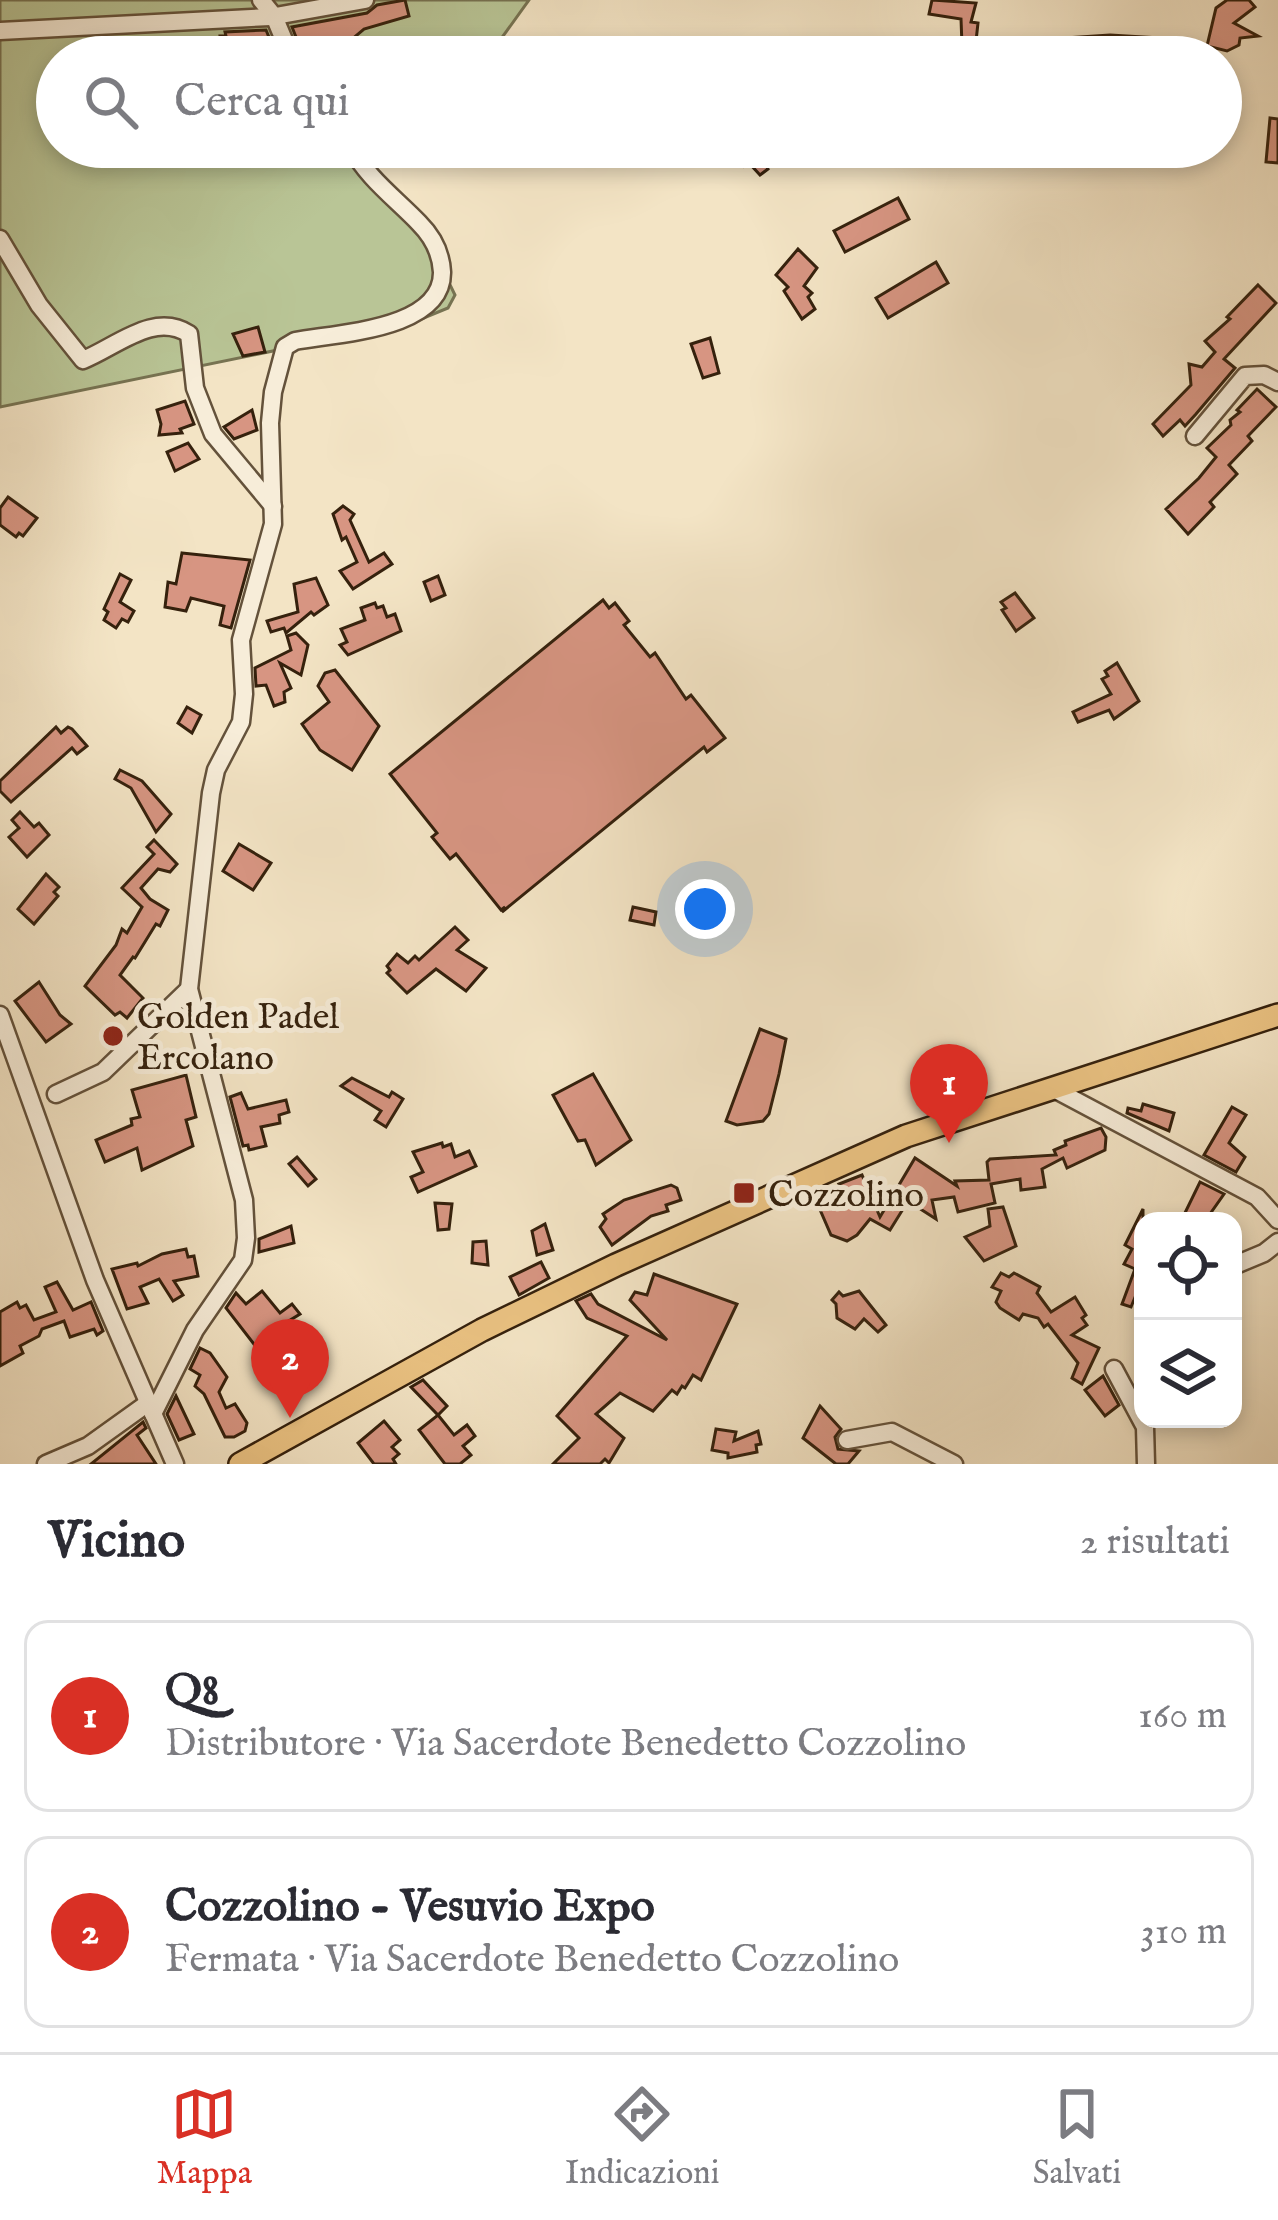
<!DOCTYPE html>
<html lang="it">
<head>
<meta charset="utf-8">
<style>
  :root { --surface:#fff; --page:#f7f7f7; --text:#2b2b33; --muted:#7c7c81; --line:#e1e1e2; --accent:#d93025 }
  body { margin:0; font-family:"IM FELL English",serif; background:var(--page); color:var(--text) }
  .controls { position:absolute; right:36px; bottom:36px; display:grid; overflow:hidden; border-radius:24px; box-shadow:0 6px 18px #0003 }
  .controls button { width:108px; height:108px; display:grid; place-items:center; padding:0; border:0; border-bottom:3px solid var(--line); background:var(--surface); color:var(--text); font:60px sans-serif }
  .you { position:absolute; left:705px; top:909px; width:42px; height:42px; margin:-30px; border:9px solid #fff; border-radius:50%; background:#1a73e8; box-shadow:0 0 0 18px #1a73e833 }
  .badge { display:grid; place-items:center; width:78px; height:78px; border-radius:50%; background:var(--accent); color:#fff; font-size:39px; font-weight:700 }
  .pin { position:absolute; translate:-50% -99px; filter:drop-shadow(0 3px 6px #0008) }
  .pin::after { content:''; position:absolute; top:63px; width:42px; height:36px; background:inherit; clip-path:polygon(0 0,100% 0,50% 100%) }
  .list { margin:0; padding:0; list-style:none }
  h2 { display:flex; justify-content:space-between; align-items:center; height:156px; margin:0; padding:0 48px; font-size:51px }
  h2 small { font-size:39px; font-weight:400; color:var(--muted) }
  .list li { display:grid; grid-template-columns:78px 1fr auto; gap:36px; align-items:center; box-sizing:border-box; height:192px; margin:0 24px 24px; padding:0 24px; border:3px solid var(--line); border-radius:24px }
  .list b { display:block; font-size:45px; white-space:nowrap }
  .list p { margin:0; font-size:39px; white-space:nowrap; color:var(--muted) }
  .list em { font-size:39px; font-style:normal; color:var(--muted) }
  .icon { flex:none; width:66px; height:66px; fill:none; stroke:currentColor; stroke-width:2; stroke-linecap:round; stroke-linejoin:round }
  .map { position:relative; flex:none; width:1278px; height:1464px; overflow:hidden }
  .search { position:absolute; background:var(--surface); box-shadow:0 6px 18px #0003; left:36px; right:36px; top:36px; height:132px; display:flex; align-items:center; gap:30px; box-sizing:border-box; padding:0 42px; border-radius:66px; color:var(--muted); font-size:45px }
  .sheet { height:588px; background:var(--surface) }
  nav { display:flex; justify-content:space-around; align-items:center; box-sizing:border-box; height:168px; border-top:3px solid var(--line); background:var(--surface); font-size:33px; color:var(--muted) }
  nav a { display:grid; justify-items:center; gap:6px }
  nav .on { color:var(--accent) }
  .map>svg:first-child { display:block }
  .green { fill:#b9c596; stroke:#777352; stroke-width:3 }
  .building { fill:#d79582; stroke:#35210d; stroke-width:3 }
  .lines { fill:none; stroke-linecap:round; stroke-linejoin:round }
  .minor-casing { stroke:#64523b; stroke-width:21 }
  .major-casing { stroke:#35210d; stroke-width:26 }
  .minor { stroke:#f7edd9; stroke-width:16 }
  .major { stroke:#eac282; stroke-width:21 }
  .poi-dot { fill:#8f2418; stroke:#f7edd9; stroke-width:4.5 }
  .labels { text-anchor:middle; stroke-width:10; stroke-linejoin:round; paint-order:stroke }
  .poi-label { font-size:36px; fill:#35210d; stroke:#f7edd9; text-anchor:start }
</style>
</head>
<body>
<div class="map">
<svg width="1278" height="1464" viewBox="0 0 1278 1464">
  <rect width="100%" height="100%" fill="#f3e4c5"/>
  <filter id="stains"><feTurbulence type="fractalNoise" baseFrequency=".00167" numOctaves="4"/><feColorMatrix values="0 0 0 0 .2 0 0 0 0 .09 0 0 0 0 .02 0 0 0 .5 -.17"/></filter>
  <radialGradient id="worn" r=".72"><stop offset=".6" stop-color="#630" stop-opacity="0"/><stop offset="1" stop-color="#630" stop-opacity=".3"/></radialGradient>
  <!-- green -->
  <polygon class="green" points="0,0 529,0 488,57 57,57 57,147 354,147 418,219 455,295 448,308 414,322 0,407"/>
  <!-- building -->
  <g class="building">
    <polygon points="405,0 409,16 364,29 344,46 319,52 321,57 304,57 292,27 367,13 377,5"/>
    <polygon points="932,0 976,3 971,22 978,23 976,41 962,45 961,19 929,14"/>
    <polygon points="1227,0 1249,0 1255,7 1234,23 1258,36 1240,38 1239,45 1227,51 1207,46 1216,8"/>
    <polygon points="266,30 277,57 228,57 228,48 221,49 220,36 226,36 225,32"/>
    <polygon points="1110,35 1159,38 1159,57 1050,57 1051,39"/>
    <polygon points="1270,118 1278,119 1278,163 1266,162"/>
    <polygon points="676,147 726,147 726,148 681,164"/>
    <polygon points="733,147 778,147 761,155 768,169 760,175 749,163 744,166 740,157 730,165 726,151"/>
    <polygon points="898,198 909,219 845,252 834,231"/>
    <polygon points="798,249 817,268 804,286 812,293 808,297 815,309 802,319 784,291 788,287 776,275"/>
    <polygon points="936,262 948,283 888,318 876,298"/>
    <polygon points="1258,285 1276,303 1224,359 1235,368 1196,414 1185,426 1180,420 1163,436 1153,424 1191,385 1189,364 1202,367 1215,352 1205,341 1230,319 1227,317"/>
    <polygon points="258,327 265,352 243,356 233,334"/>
    <polygon points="710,338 719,373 703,378 691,344"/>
    <polygon points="1257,389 1276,407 1248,436 1252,441 1229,465 1237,474 1210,502 1214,507 1188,534 1166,509 1199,478 1216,457 1207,448 1231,425 1230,420 1240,412 1237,410"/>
    <polygon points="185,401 194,424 180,429 182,433 159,435 161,424 157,410"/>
    <polygon points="252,410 257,430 234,439 224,427"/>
    <polygon points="188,443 199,459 175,471 167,452"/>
    <polygon points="8,497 37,518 23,536 19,533 16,537 0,525 0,508"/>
    <polygon points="343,506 354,514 350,520 369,562 384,553 392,564 353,589 340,571 357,562 346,537 342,540 333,514"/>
    <polygon points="182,553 250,560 231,628 220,625 224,606 191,598 186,611 165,607 168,582 176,584"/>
    <polygon points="120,574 131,580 120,602 134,611 128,622 122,619 116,628 104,620 108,612 104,609"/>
    <polygon points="438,576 445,595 431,601 424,582"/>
    <polygon points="316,578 328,605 314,615 311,612 286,633 284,628 271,632 267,621 298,612 294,584"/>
    <polygon points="1015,593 1034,618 1016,631 1002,610 1006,608 1001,602"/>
    <polygon points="603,600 609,608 615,603 629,621 624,625 650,657 655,653 686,699 691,695 725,738 707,752 704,747 502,912 505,907 501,910 456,854 450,859 432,837 437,833 390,774"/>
    <polygon points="375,603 377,608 383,606 387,617 395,614 401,631 348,655 340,645 347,642 341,629 365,620 361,608"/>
    <polygon points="296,633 308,645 301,675 280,663 291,688 284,692 285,702 274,706 266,685 256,686 255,668 291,650 287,636"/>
    <polygon points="1117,663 1139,701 1114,719 1109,710 1078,722 1073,712 1111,694 1102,679 1108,676 1105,671"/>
    <polygon points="335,670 379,726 352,770 320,750 302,724 329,702 318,686 325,673"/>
    <polygon points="187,707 201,715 192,733 178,723"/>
    <polygon points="56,727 61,733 68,727 72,729 87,746 77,754 72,748 11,802 0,791 0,781"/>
    <polygon points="120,770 142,781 171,814 156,832 131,788 115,779"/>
    <polygon points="20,812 34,827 39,823 49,835 27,857 9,837 19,828 12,820"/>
    <polygon points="154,840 177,864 170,872 158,869 141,888 150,899 168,910 160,926 156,924 135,958 133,957 120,975 143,998 127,1018 120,1012 115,1015 85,986 116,945 122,929 127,933 142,907 122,888 154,854 147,847"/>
    <polygon points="239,844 271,863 253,890 223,871"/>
    <polygon points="46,874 59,887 54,892 58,896 34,924 18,909"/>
    <polygon points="633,907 656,912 654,925 630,920"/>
    <polygon points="455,927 468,940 457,950 486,968 466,991 436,969 407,993 387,973 390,970 387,966 397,954 408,963 415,956 419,960"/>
    <polygon points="39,982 60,1015 71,1024 46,1042 15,1001"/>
    <polygon points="760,1029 786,1039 779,1074 769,1114 763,1121 737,1125 726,1121"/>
    <polygon points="593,1074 631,1140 596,1165 585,1140 578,1141 553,1095"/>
    <polygon points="186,1075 196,1117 186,1120 193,1146 142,1170 137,1148 105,1162 96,1140 132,1125 131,1119 140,1117 132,1090"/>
    <polygon points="352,1078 389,1097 392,1092 403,1099 386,1127 375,1120 381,1111 341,1086"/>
    <polygon points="241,1093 248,1109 286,1100 289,1112 279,1115 280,1123 261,1127 266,1146 249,1150 248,1145 243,1146 230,1097"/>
    <polygon points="1143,1104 1174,1113 1169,1131 1127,1113 1128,1108 1141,1111"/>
    <polygon points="1232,1107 1246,1115 1229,1143 1245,1157 1236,1172 1204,1155"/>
    <polygon points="1101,1128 1106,1137 1105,1150 1067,1168 1063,1158 1042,1169 1045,1187 1021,1190 1020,1179 991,1184 995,1203 958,1212 954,1197 932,1200 936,1219 908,1201 890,1230 870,1219 857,1235 847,1241 831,1235 818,1205 845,1193 839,1184 862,1175 880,1217 915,1158 957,1186 955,1181 989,1180 987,1162 990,1159 1056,1155 1054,1150 1066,1145 1065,1141"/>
    <polygon points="442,1143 443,1147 451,1144 455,1157 469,1151 476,1166 418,1192 411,1177 423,1172 413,1152"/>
    <polygon points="297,1157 316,1179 308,1186 289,1164"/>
    <polygon points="1200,1182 1224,1194 1205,1221 1181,1221"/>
    <polygon points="671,1185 677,1188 681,1200 666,1205 668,1211 651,1216 612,1245 600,1227 606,1219 603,1214 624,1200"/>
    <polygon points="435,1203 452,1204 449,1229 438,1230"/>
    <polygon points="1003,1207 1016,1246 984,1261 965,1237 990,1226 988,1209"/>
    <polygon points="1143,1209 1143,1278 1131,1307 1122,1304 1135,1269 1124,1264 1132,1249 1125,1245"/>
    <polygon points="545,1224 553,1250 537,1255 532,1231"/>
    <polygon points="291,1226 294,1243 259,1252 259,1239"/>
    <polygon points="486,1241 488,1265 472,1263 473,1242"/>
    <polygon points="186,1249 188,1257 194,1256 198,1276 174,1281 183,1295 173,1301 159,1279 140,1287 148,1303 127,1309 112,1269 137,1263 138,1266 162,1254"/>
    <polygon points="541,1262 549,1278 519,1295 510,1277"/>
    <polygon points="1001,1273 1009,1277 1014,1273 1040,1287 1037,1293 1051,1312 1075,1297 1086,1315 1082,1318 1087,1325 1072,1335 1099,1348 1082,1384 1072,1378 1078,1363 1048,1324 1044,1327 1038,1318 1023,1314 1019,1320 1000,1308 996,1302 1001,1291 992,1287"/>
    <polygon points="654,1274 737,1304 701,1380 693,1375 685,1388 682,1386 677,1394 672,1390 653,1411 620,1393 596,1414 624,1438 609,1463 605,1459 600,1464 553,1464 579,1438 557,1416 627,1336 587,1318 576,1301 591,1294 598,1304 667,1340 630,1300 635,1292 647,1295"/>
    <polygon points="57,1282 73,1310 91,1302 103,1331 97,1335 94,1329 70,1337 64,1321 42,1329 39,1336 20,1346 23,1353 0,1366 0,1312 17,1302 20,1308 26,1305 34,1320 56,1312 45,1287"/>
    <polygon points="262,1291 280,1313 292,1304 300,1314 266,1335 271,1342 257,1348 226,1308 236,1293 246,1304"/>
    <polygon points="859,1291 886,1325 878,1332 864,1319 855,1329 837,1318 836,1304 832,1300 839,1292 843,1296"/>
    <polygon points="200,1348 210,1353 227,1377 219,1392 226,1408 235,1404 247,1423 245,1431 234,1437 225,1437 204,1394 195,1386 200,1375 190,1369"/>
    <polygon points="1103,1376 1119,1405 1105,1416 1085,1390"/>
    <polygon points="423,1380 447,1406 438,1415 411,1387"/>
    <polygon points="176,1396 194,1434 179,1440 167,1414"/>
    <polygon points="820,1406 841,1429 835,1437 838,1449 859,1451 848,1464 836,1464 803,1438"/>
    <polygon points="438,1415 454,1435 467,1425 475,1436 463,1446 471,1455 460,1464 445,1464 419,1430"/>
    <polygon points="384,1421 400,1440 392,1447 399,1454 393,1459 396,1464 374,1464 358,1443"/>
    <polygon points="143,1422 146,1428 137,1435 156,1464 91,1464"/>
    <polygon points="716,1429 736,1432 734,1441 758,1431 761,1444 756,1445 757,1452 728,1458 728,1453 712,1450"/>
  </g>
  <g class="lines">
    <defs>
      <g id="minor">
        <polyline points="261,0 274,16 291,57"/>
        <polyline points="0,31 270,17 365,0"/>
        <path d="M 0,239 L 39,305 L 83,360 C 116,347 154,311 189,334 L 195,388 L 213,434 L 273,506"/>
        <polyline points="1195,436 1245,376 1264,375 1278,382"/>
        <polyline points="0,1015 95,1280 175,1464"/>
        <polyline points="1054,1089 1257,1197 1278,1220"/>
        <polyline points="56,1094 103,1072 189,989"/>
        <polyline points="1233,1266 1264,1253 1278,1242"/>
        <polyline points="1114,1369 1145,1427 1146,1464"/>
        <path d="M 153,1414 L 195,1330 L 243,1260 L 246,1238 L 244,1200 L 189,989 L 211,793 L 216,770 L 241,722 L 244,694 L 241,640 L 273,524 L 270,423 L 273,392 L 285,347 L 295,341 C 337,333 443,330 442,272 C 441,253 432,236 419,223 C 395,198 367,178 351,147"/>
        <polyline points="847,1440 892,1432 954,1464"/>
        <polyline points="46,1464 88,1446 148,1403"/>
      </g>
      <polyline id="major" points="240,1464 482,1330 616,1265 906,1136 1278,1015"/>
    </defs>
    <!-- minor casing -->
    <use href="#minor" class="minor-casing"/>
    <!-- major casing -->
    <use href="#major" class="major-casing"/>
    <!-- minor -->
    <use href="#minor" class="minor"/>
    <!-- major -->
    <use href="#major" class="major"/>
  </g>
  <!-- markers -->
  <g class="poi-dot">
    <circle cx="113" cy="1036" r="12"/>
    <rect x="732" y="1181" width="24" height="24" rx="6"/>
  </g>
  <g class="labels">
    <!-- poi labels -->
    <g class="poi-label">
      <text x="137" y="1028">Golden Padel<tspan x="137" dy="41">Ercolano</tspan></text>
      <text x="768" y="1206">Cozzolino</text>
    </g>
  </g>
  <rect width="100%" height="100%" filter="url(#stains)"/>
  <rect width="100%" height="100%" fill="url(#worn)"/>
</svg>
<div class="controls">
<button><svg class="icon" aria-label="locate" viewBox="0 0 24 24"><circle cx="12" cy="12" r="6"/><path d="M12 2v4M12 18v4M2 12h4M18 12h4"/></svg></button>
<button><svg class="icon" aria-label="layers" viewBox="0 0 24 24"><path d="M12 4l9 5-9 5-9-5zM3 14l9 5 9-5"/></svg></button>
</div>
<div class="you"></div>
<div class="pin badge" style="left:949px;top:1143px">1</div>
<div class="pin badge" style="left:290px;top:1418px">2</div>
<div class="search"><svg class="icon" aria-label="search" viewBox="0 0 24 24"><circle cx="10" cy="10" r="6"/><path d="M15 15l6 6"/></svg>Cerca qui</div>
</div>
<section class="sheet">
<h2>Vicino<small>2 risultati</small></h2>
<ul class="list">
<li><span class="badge">1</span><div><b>Q8</b><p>Distributore · Via Sacerdote Benedetto Cozzolino</p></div><em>160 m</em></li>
<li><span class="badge">2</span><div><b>Cozzolino - Vesuvio Expo</b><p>Fermata · Via Sacerdote Benedetto Cozzolino</p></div><em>310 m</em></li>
</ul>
</section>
<nav>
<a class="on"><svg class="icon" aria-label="map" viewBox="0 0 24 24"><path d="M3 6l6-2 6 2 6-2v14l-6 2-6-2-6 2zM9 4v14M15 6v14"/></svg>Mappa</a>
<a><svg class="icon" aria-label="directions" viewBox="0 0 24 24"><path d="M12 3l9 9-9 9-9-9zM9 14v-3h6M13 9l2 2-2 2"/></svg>Indicazioni</a>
<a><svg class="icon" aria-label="saved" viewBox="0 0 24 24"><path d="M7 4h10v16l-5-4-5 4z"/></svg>Salvati</a>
</nav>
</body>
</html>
